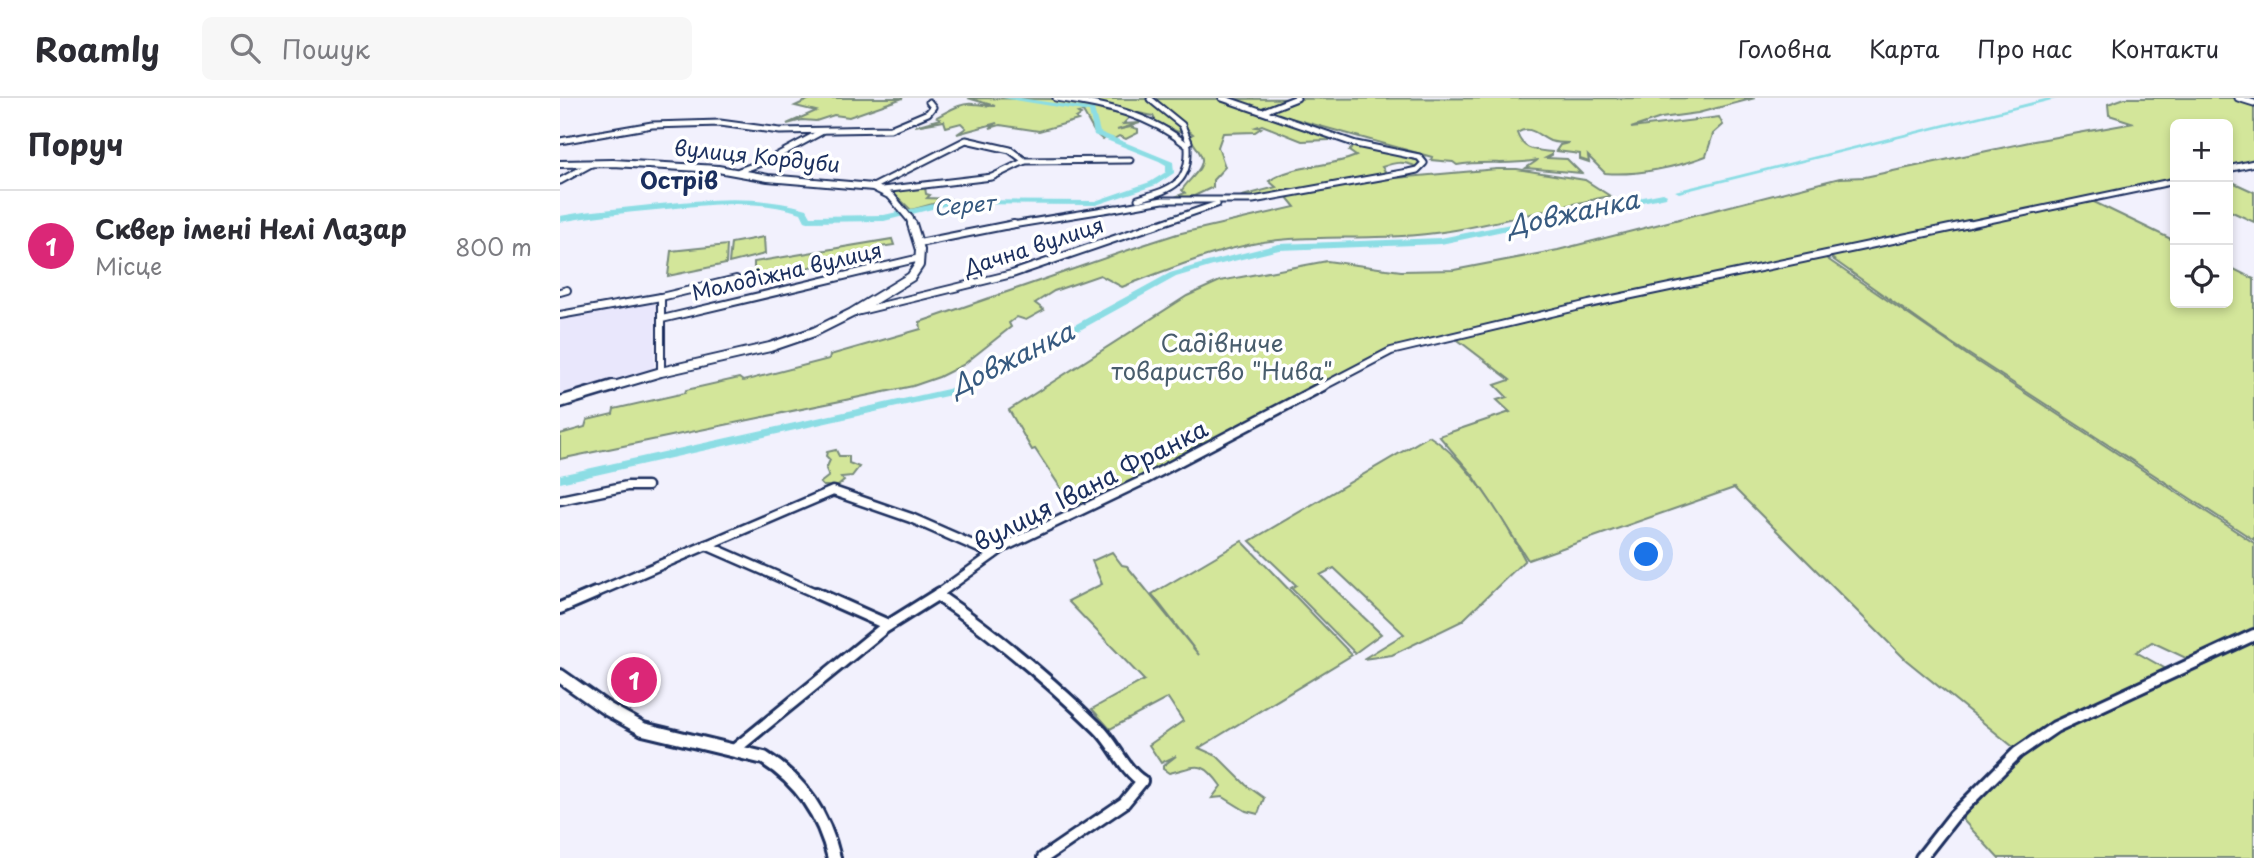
<!DOCTYPE html>
<html lang="uk">
<head>
<meta charset="utf-8">
<style>
  :root { --surface:#fff; --page:#f7f7f7; --text:#2b2b33; --muted:#7c7c81; --line:#e1e1e2; --accent:#db2777 }
  body { margin:0; font-family:"Playpen Sans",sans-serif; background:var(--page); color:var(--text) }
  .controls { position:absolute; right:21px; top:21px; display:grid; overflow:hidden; border-radius:10px; box-shadow:0 4px 10px #0003 }
  .controls button { width:63px; height:63px; display:grid; place-items:center; padding:0; border:0; border-bottom:2px solid var(--line); background:var(--surface); color:var(--text); font:35px sans-serif }
  .you { position:absolute; left:1087px; top:457px; width:24px; height:24px; margin:-18px; border:5px solid #fff; border-radius:50%; background:#1a73e8; box-shadow:0 0 0 10px #1a73e833 }
  .badge { display:grid; place-items:center; width:46px; height:46px; border-radius:50%; background:var(--accent); color:#fff; font-size:23px; font-weight:700 }
  .pin { position:absolute; translate:-50% -50%; border:4px solid #fff; box-shadow:0 2px 7px #0006 }
  .list { margin:0; padding:0; list-style:none }
  h2 { display:flex; justify-content:space-between; align-items:center; height:91px; margin:0; padding:0 28px; font-size:30px }
  h2 small { font-size:23px; font-weight:400; color:var(--muted) }
  .list li { display:grid; grid-template-columns:46px 1fr auto; gap:21px; align-items:center; box-sizing:border-box; height:112px; padding:0 28px; border-top:2px solid var(--line) }
  .list b { display:block; font-size:26px; white-space:nowrap }
  .list p { margin:0; font-size:23px; white-space:nowrap; color:var(--muted) }
  .list em { font-size:23px; font-style:normal; color:var(--muted) }
  .icon { flex:none; width:38px; height:38px; fill:none; stroke:currentColor; stroke-width:2; stroke-linecap:round; stroke-linejoin:round }
  .map { position:relative; flex:none; width:1694px; height:760px; overflow:hidden }
  header { display:flex; align-items:center; gap:42px; box-sizing:border-box; height:98px; padding:0 35px; background:var(--surface); border-bottom:2px solid var(--line) }
  header strong { font-size:33px }
  nav { display:flex; gap:38px; margin-inline-start:auto; font-size:24px }
  .search { width:490px; height:63px; background:var(--page); display:flex; align-items:center; gap:18px; box-sizing:border-box; padding:0 24px; border-radius:10px; color:var(--muted); font-size:26px }
  main { display:flex }
  aside { flex:1; background:var(--surface) }
  .map>svg:first-child { display:block }
  .built { fill:#e9e7fc }
  .green { fill:#d3e69a; stroke:#778a7c; stroke-width:2 }
  .lines { fill:none; stroke-linecap:round; stroke-linejoin:round }
  .river { fill:#8cdde4; fill-rule:evenodd }
  .minor-far3-casing { stroke:#1b2f5e; stroke-width:9 }
  .minor-far2-casing { stroke:#1b2f5e; stroke-width:10 }
  .minor-far1-casing { stroke:#1b2f5e; stroke-width:13 }
  .minor-casing { stroke:#1b2f5e; stroke-width:16 }
  .tertiary-far3-casing { stroke:#1b2f5e; stroke-width:10 }
  .tertiary-far2-casing { stroke:#1b2f5e; stroke-width:12 }
  .tertiary-far1-casing { stroke:#1b2f5e; stroke-width:15 }
  .tertiary-casing { stroke:#1b2f5e; stroke-width:18 }
  .minor-far3 { stroke:#fff; stroke-width:5 }
  .minor-far2 { stroke:#fff; stroke-width:6 }
  .minor-far1 { stroke:#fff; stroke-width:8 }
  .minor { stroke:#fff; stroke-width:10 }
  .tertiary-far3 { stroke:#fff; stroke-width:6 }
  .tertiary-far2 { stroke:#fff; stroke-width:8 }
  .tertiary-far1 { stroke:#fff; stroke-width:10 }
  .tertiary { stroke:#fff; stroke-width:12 }
  .labels { text-anchor:middle; stroke-width:7; stroke-linejoin:round; paint-order:stroke }
  .far-street-label { font-size:21px; fill:#1b2f5e; stroke:#fff }
  .far-water-label { font-size:21px; font-style:italic; fill:#375a80; stroke:#fff }
  .far-quarter-label { font-size:23px; font-weight:bold; fill:#1b2f5e; stroke:#fff }
  .park-label { font-size:24px; fill:#495d6d; stroke:#fff }
  .street-label { font-size:24px; fill:#1b2f5e; stroke:#fff }
  .water-label { font-size:26px; font-style:italic; fill:#375a80; stroke:#fff }
</style>
</head>
<body>
<header>
<strong>Roamly</strong>
<div class="search"><svg class="icon" aria-label="search" viewBox="0 0 24 24"><circle cx="10" cy="10" r="6"/><path d="M15 15l6 6"/></svg>Пошук</div>
<nav><a>Головна</a><a>Карта</a><a>Про нас</a><a>Контакти</a></nav>
</header>
<main>
<aside>
<h2>Поруч<small></small></h2>
<ul class="list">
<li><span class="badge">1</span><div><b>Сквер імені Нелі Лазар</b><p>Місце</p></div><em>800 m</em></li>
</ul>
</aside>
<div class="map">
<svg width="1694" height="760" viewBox="0 0 1694 760">
  <rect width="100%" height="100%" fill="#f2f1fd"/>
  <filter id="ink" filterUnits="userSpaceOnUse"><feTurbulence type="fractalNoise" baseFrequency=".0143" numOctaves="2"/><feDisplacementMap in="SourceGraphic" scale="14" xChannelSelector="R" yChannelSelector="G"/><feConvolveMatrix kernelMatrix="1 2 1 2 8 2 1 2 1" color-interpolation-filters="sRGB"/></filter>
  <g filter="url(#ink)">
    <!-- built -->
    <polygon class="built" points="96,203 94,271 0,299 0,219"/>
    <!-- green -->
    <g class="green">
      <polygon points="252,0 343,0 289,19 274,17 256,23 242,22 227,26 256,13 235,8"/>
      <path d="M 408,0 L 497,1 L 1195,0 L 1138,15 L 1101,20 L 1071,30 L 1159,19 L 1163,27 L 1153,36 L 1146,58 C 1118,69 1075,78 1045,75 L 1028,58 L 1029,64 L 1020,61 L 1020,56 L 996,53 L 1000,47 L 1009,45 C 1003,45 996,45 990,43 C 978,38 971,26 957,35 C 963,53 975,52 992,54 L 992,57 L 986,60 L 1007,61 L 1021,75 L 966,70 L 978,62 C 951,68 924,62 897,67 L 893,64 L 871,62 L 872,59 L 709,14 L 769,39 L 769,42 L 742,43 L 702,27 L 696,29 L 701,30 L 695,34 L 663,35 L 658,49 L 665,69 L 653,82 L 653,89 L 630,100 L 610,101 L 625,95 L 622,92 C 627,83 643,72 642,61 C 640,51 632,45 629,38 L 633,36 L 621,26 L 622,32 L 618,34 L 596,24 L 593,18 L 528,5 L 544,13 L 571,18 L 563,26 L 580,25 L 557,32 L 571,29 L 578,31 L 578,35 L 566,41 L 559,38 L 554,41 L 546,39 L 543,42 L 535,35 L 523,14 L 518,15 L 521,17 L 516,20 L 518,22 L 479,33 L 440,27 L 430,30 L 437,25 L 397,36 L 406,30 L 401,25 L 386,29 L 384,23 L 355,28 L 380,21 L 377,19 C 387,14 401,4 413,6 C 420,6 427,8 435,8 Z"/>
      <polygon points="1565,0 1676,0 1694,5 1694,63 1668,69 1668,26 1615,26 1615,82 830,252 561,390 514,410 475,351 472,352 449,312 627,198 660,183 767,163 841,173 894,172 998,152 1280,80 1305,79 1474,43 1574,25 1549,17 1548,6"/>
      <path d="M 795,47 L 857,61 L 860,65 L 857,69 C 843,63 836,64 822,69 L 825,73 L 822,77 L 684,101 L 682,98 L 716,89 L 709,83 C 734,66 768,70 796,58 L 789,53 Z"/>
      <path d="M 937,71 L 957,71 L 1025,82 L 1050,98 C 996,109 943,124 889,133 C 836,142 783,138 730,141 C 671,145 617,168 562,189 L 540,177 L 494,193 L 475,205 L 484,212 L 466,222 L 457,219 L 449,225 L 451,229 L 403,267 L 379,279 L 353,288 L 0,361 L 0,336 L 25,329 L 27,322 L 53,316 L 54,311 L 125,295 L 126,292 L 179,280 L 183,283 L 269,261 L 270,257 L 361,231 L 360,224 L 583,147 L 617,136 L 735,109 L 726,98 L 825,81 Z"/>
      <polygon points="1668,82 1694,94 1694,124 1668,112"/>
      <polygon points="377,86 379,87 365,89 366,96 370,97 367,100 391,101 351,112 330,92"/>
      <polygon points="1532,103 1615,143 1615,205 1668,205 1668,168 1694,181 1694,442 1381,238 1267,157"/>
      <polygon points="204,139 205,156 169,165 171,145"/>
      <polygon points="332,141 334,147 320,149 320,154 194,181 194,164"/>
      <polygon points="167,147 166,166 108,178 111,153"/>
      <polygon points="1263,158 1410,259 1694,445 1694,534 1630,562 1592,544 1576,554 1606,571 1457,652 1346,562 1174,390 968,462 913,377 879,338 950,314 937,302 947,299 935,287 950,282 894,239"/>
      <path d="M 869,338 C 908,362 944,421 965,462 L 902,523 L 832,557 L 803,561 L 844,536 L 774,470 L 760,477 L 821,536 L 795,555 L 731,490 L 736,487 L 690,443 Z"/>
      <polygon points="276,352 279,358 289,358 289,365 299,369 292,378 281,379 284,383 278,388 263,388 260,385 269,378 266,371 270,362 266,358 267,354"/>
      <path d="M 682,443 L 792,557 L 639,650 L 657,658 L 686,687 L 704,700 L 698,716 L 686,713 L 663,699 L 652,700 L 661,688 C 641,660 637,669 609,675 L 603,671 L 603,668 L 616,658 L 601,665 L 589,647 L 623,623 L 608,600 L 550,631 L 532,611 L 584,582 L 508,503 L 542,486 L 532,463 L 552,454 L 562,467 L 567,468 L 639,557 L 592,496 Z"/>
      <polygon points="1694,540 1694,760 1438,760 1402,721 1449,665 1490,637 1541,615 1647,561"/>
    </g>
    <g class="lines">
      <!-- river -->
      <g class="river">
        <path d="M 442,0 L 460,0 L 534,11 L 540,34 L 613,64 L 614,75 L 596,87 L 536,107 L 392,106 L 324,123 L 248,124 L 245,123 L 241,115 C 193,100 145,107 96,112 C 64,115 32,118 0,124 L 0,118 L 24,114 C 50,111 75,109 100,106 C 151,101 198,97 247,111 L 251,118 L 324,117 L 392,102 L 535,103 L 590,84 L 606,74 L 606,67 L 599,63 L 534,37 L 529,14 Z"/>
        <polygon points="1489,0 1500,0 1119,95 1115,93"/>
        <polygon points="1103,95 1107,97 1106,99 881,146 719,152 653,168 616,179 431,281 395,296 0,385 0,377 388,291 423,277 610,175 647,164 719,146 881,140"/>
      </g>
      <defs>
        <g id="minor-far3">
          <path d="M 496,0 C 544,7 590,16 628,48 C 630,87 611,91 578,101"/>
          <polyline points="1678,0 1694,5"/>
          <polyline points="590,1 622,27 629,44"/>
          <polyline points="704,13 737,0"/>
          <polyline points="0,43 92,27 160,25 220,33 330,31 368,15 373,9 369,4"/>
          <polyline points="1668,71 1694,65"/>
          <polyline points="179,73 209,62 261,34"/>
          <polyline points="0,83 33,65"/>
          <polyline points="313,89 406,42 450,52 465,63"/>
          <polyline points="322,92 432,79 465,63 570,62"/>
          <polyline points="553,111 603,102 693,102 848,74 857,72 864,65 859,59 796,46 662,0"/>
          <polyline points="446,128 556,110"/>
          <polyline points="593,128 657,106"/>
          <polyline points="1401,128 1615,83"/>
        </g>
        <g id="minor-far2">
          <polyline points="359,145 454,126"/>
          <polyline points="0,194 7,192"/>
          <polyline points="101,199 101,274"/>
          <polyline points="292,215 452,176 598,126"/>
          <polyline points="0,217 101,199 176,181"/>
          <polyline points="102,221 360,160"/>
          <polyline points="760,290 831,253 1029,206 1409,126"/>
        </g>
        <g id="minor-far1">
          <polyline points="0,402 67,388 87,388"/>
          <polyline points="146,447 260,497"/>
          <polyline points="30,497 273,393 351,420 433,456"/>
          <polyline points="377,497 442,450 584,382 763,288"/>
        </g>
        <g id="minor">
          <polyline points="256,495 328,527"/>
          <path d="M 377,497 C 434,536 489,582 538,630 C 554,645 564,672 582,683 L 564,705 L 483,760"/>
          <polyline points="0,510 35,495"/>
          <polyline points="174,652 324,530 380,495"/>
          <polyline points="1361,760 1394,718 1457,655 1495,629 1694,537"/>
        </g>
        <polyline id="tertiary-far3" points="0,66 53,65 158,71 208,80 313,89 331,98 350,121 352,128"/>
        <polyline id="tertiary-far2" points="47,290 101,274 210,249 254,234 292,215 351,179 359,167 360,152 352,126"/>
        <polyline id="tertiary-far1" points="0,304 53,288"/>
        <path id="tertiary" d="M 0,578 L 47,611 L 83,631 L 204,660 C 241,683 264,718 274,760"/>
      </defs>
      <!-- minor-far3 casing -->
      <use href="#minor-far3" class="minor-far3-casing"/>
      <!-- minor-far2 casing -->
      <use href="#minor-far2" class="minor-far2-casing"/>
      <!-- minor-far1 casing -->
      <use href="#minor-far1" class="minor-far1-casing"/>
      <!-- minor casing -->
      <use href="#minor" class="minor-casing"/>
      <!-- tertiary-far3 casing -->
      <use href="#tertiary-far3" class="tertiary-far3-casing"/>
      <!-- tertiary-far2 casing -->
      <use href="#tertiary-far2" class="tertiary-far2-casing"/>
      <!-- tertiary-far1 casing -->
      <use href="#tertiary-far1" class="tertiary-far1-casing"/>
      <!-- tertiary casing -->
      <use href="#tertiary" class="tertiary-casing"/>
      <!-- minor-far3 -->
      <use href="#minor-far3" class="minor-far3"/>
      <!-- minor-far2 -->
      <use href="#minor-far2" class="minor-far2"/>
      <!-- minor-far1 -->
      <use href="#minor-far1" class="minor-far1"/>
      <!-- minor -->
      <use href="#minor" class="minor"/>
      <!-- tertiary-far3 -->
      <use href="#tertiary-far3" class="tertiary-far3"/>
      <!-- tertiary-far2 -->
      <use href="#tertiary-far2" class="tertiary-far2"/>
      <!-- tertiary-far1 -->
      <use href="#tertiary-far1" class="tertiary-far1"/>
      <!-- tertiary -->
      <use href="#tertiary" class="tertiary"/>
    </g>
  </g>
  <g class="labels">
    <!-- far-street labels -->
    <g class="far-street-label">
      <text transform="translate(197 59) rotate(6)" y="7">вулиця Кордуби</text>
      <text transform="translate(474 149) rotate(-18)" y="7">Дачна вулиця</text>
      <text transform="translate(227 174) rotate(-13)" y="7">Молодіжна вулиця</text>
    </g>
    <!-- far-water labels -->
    <g class="far-water-label">
      <text transform="translate(404 108) rotate(-5)" y="7">Серет</text>
    </g>
    <!-- far-quarter labels -->
    <g class="far-quarter-label">
      <text x="119" y="91">Острів</text>
    </g>
    <!-- park labels -->
    <g class="park-label">
      <text x="662" y="254">Садівниче<tspan x="662" dy="28">товариство "Нива"</tspan></text>
    </g>
    <!-- street labels -->
    <g class="street-label">
      <text transform="translate(531 388) rotate(-27)" y="8">вулиця Івана Франка</text>
    </g>
    <!-- water labels -->
    <g class="water-label">
      <text transform="translate(1013 115) rotate(-12)" y="9">Довжанка</text>
      <text transform="translate(452 261) rotate(-26)" y="9">Довжанка</text>
    </g>
  </g>
</svg>
<div class="controls">
<button>+</button>
<button>−</button>
<button><svg class="icon" aria-label="locate" viewBox="0 0 24 24"><circle cx="12" cy="12" r="6"/><path d="M12 2v4M12 18v4M2 12h4M18 12h4"/></svg></button>
</div>
<div class="you"></div>
<div class="pin badge" style="left:74px;top:582px">1</div>
</div>
</main>
</body>
</html>
